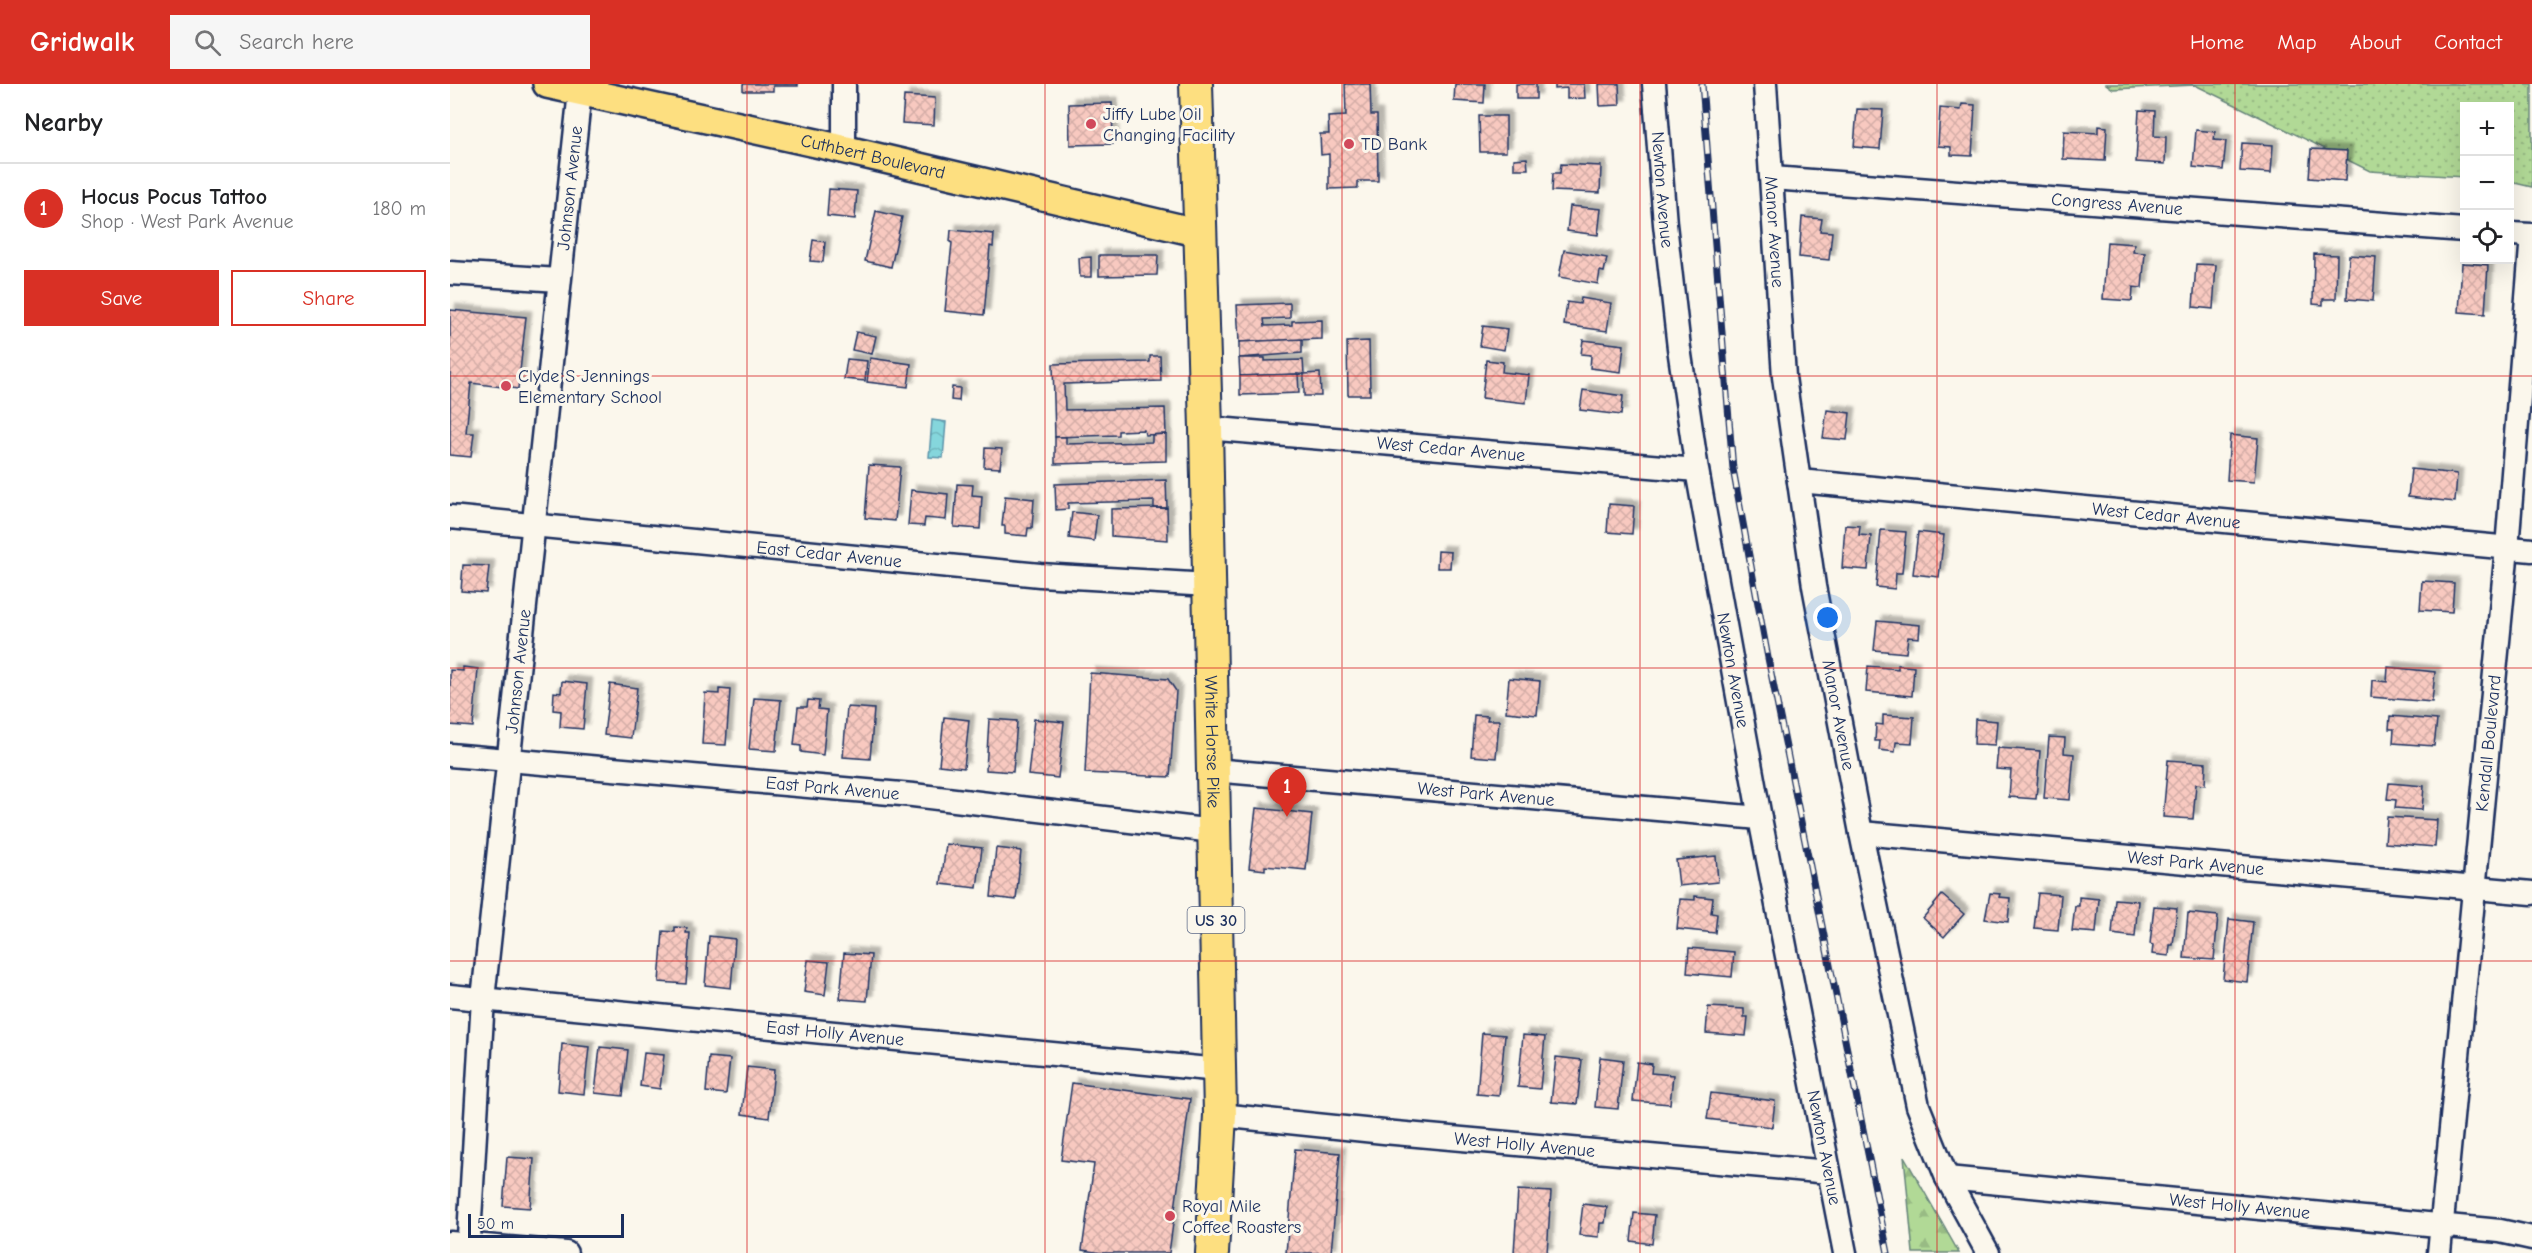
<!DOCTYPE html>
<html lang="en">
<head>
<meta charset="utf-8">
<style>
  :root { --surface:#fff; --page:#f6f6f6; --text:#202124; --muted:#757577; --line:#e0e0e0; --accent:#d93025 }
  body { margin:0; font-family:"Comic Neue",sans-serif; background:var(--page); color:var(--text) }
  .controls { position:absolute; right:18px; top:18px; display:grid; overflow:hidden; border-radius:0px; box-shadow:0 6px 24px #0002 }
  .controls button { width:54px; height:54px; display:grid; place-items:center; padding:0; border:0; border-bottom:2px solid var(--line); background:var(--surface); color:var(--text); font:30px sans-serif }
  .scale { position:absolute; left:18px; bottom:15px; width:156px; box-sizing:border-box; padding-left:6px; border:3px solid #1b2f5e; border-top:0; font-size:16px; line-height:21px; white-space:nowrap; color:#1b2f5e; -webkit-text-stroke:4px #fbf7ec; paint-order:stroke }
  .you { position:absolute; left:1378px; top:534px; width:21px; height:21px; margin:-15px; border:4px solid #fff; border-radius:50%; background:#1a73e8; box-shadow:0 0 0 9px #1a73e833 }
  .badge { display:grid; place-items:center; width:39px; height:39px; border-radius:50%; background:var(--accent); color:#fff; font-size:20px; font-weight:700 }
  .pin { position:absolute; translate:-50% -50px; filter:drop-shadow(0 2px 3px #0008) }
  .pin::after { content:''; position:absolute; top:32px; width:21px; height:18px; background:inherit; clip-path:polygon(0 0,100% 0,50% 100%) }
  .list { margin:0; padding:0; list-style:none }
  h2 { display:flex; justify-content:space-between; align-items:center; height:78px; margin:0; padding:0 24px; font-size:26px }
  h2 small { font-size:20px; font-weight:400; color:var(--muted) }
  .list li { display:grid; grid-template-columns:39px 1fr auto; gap:18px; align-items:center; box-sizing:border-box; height:90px; padding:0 24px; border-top:2px solid var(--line) }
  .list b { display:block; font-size:22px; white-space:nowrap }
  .list p { margin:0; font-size:20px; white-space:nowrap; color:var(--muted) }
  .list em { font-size:20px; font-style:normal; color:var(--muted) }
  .actions { display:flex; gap:12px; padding:18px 24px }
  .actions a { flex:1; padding:14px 0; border:2px solid var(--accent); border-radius:0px; text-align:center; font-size:21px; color:var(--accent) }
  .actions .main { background:var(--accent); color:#fff }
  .icon { flex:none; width:33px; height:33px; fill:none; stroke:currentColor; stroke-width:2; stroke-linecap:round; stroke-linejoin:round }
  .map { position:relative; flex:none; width:2082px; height:1169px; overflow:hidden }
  header { display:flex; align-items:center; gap:36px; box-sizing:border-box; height:84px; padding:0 30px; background:var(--accent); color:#fff }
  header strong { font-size:28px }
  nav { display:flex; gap:33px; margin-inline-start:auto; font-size:21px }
  .search { width:420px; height:54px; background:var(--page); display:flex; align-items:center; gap:15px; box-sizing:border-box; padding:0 21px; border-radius:0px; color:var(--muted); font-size:22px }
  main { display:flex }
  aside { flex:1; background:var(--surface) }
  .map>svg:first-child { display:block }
  .forest { fill:url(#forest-firs); stroke:#66847a; stroke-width:1.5 }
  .park { fill:url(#park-dots); stroke:#66847a; stroke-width:1.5 }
  .water { fill:url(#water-waves); stroke:#5b93aa; stroke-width:1.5 }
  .building { fill:url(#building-cross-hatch); stroke:#1b2f5e; stroke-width:1.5; filter:url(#shadow) }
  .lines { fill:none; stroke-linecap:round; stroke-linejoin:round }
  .minor-casing { stroke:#1b2f5e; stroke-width:27 }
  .major-casing { stroke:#1b2f5e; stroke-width:32 }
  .highway-casing { stroke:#1b2f5e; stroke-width:36 }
  .minor { stroke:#fbf7ec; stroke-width:22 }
  .major { stroke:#fddf80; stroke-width:27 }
  .highway { stroke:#fddf80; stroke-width:32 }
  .rail-casing { stroke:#1b2f5e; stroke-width:7 }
  .rail { stroke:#fbf7ec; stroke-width:4.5; stroke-dasharray:14; stroke-linecap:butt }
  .grid { fill:none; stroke:#d62828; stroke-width:1.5; stroke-opacity:0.55 }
  .poi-dot { fill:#d1495b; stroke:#fbf7ec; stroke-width:2 }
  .labels { text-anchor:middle; stroke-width:6; stroke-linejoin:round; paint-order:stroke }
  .shield { fill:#fbf7ec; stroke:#5e6b89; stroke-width:1.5 }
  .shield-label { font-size:16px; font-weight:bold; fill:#1b2f5e }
  .poi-label { font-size:18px; fill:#1b2f5e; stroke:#fbf7ec; text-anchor:start }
  .street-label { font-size:18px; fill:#1b2f5e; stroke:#fbf7ec }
</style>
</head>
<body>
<header>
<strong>Gridwalk</strong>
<div class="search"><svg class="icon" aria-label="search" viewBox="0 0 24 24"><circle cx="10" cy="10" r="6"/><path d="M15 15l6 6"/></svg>Search here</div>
<nav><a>Home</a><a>Map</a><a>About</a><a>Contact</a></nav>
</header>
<main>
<aside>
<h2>Nearby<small></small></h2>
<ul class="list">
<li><span class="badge">1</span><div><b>Hocus Pocus Tattoo</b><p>Shop · West Park Avenue</p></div><em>180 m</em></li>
</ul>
<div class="actions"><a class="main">Save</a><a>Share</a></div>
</aside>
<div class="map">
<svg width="2082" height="1169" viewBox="0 0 2082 1169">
  <defs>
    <pattern id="forest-firs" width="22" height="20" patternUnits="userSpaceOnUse" patternTransform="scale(1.5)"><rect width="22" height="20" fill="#b1d996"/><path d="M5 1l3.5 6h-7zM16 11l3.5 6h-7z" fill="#98bb84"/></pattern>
    <pattern id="park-dots" width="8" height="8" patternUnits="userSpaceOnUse" patternTransform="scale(1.5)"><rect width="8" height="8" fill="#b1d996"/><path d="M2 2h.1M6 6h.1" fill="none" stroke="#98bb84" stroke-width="1.8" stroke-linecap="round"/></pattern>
    <pattern id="water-waves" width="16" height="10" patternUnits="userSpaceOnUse" patternTransform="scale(1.5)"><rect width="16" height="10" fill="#85d6dc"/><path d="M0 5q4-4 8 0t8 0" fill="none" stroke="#72b8bf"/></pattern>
    <pattern id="building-cross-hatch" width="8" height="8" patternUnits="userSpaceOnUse" patternTransform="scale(1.5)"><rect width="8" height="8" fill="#f8c9c0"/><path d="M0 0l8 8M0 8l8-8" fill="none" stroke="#d4ada7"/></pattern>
    <filter id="shadow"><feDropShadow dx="5.5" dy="-5.5" stdDeviation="1.5" flood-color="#0004"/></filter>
  </defs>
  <rect width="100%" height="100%" fill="#fbf7ec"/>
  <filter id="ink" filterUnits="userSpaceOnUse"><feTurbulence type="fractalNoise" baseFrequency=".0167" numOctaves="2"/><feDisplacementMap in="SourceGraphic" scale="12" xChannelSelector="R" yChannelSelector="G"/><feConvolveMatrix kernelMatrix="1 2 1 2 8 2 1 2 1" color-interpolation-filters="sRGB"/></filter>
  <g filter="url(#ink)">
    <!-- forest -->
    <polygon class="forest" points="1454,1072 1509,1169 1463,1169"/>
    <!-- park -->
    <polygon class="park" points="1656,0 2082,0 2082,103 2060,98 2060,22 2014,22 2014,93 1920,87 1745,1 1663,5"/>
    <!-- water -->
    <polygon class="water" points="482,336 496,338 493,374 479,373"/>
    <!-- building -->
    <g class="building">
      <polygon points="293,0 348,0 348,2 323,2 323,7 293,7"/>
      <polygon points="895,0 920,0 921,31 927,31 928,97 908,97 908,104 879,105 879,70 871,71 870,50 879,50 878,33 896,32"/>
      <polygon points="1005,0 1035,0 1034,19 1004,17"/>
      <rect x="1066" y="0" width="20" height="15"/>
      <polygon points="1105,0 1134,0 1135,14 1117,15 1117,4 1105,5"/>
      <polygon points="1149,0 1169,0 1170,21 1150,22"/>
      <polygon points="454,12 485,14 484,41 452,39"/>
      <polygon points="662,19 663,60 620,61 619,20"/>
      <polygon points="1512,20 1525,21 1522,72 1501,71 1501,63 1488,62 1490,24 1511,26"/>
      <polygon points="1407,25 1433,26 1430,65 1404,63"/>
      <polygon points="1689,26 1705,27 1704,52 1716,53 1715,80 1686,78"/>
      <polygon points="1029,32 1056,32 1056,68 1030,68"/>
      <polygon points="1648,42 1657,43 1655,77 1613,75 1614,47 1648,49"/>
      <polygon points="1746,46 1765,48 1764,56 1776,57 1773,86 1743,83"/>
      <polygon points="1792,59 1823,61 1821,89 1790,87"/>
      <polygon points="1861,65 1897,67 1895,97 1859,94"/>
      <polygon points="1077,74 1078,85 1064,85 1064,75"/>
      <polygon points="1111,80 1151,82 1150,109 1102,107 1103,89 1110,89"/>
      <polygon points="379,105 407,107 405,135 377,132"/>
      <polygon points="1120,122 1151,125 1148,151 1117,147"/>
      <polygon points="426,127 452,133 441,183 415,177"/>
      <polygon points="1352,133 1372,135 1370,147 1382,148 1379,176 1349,173"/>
      <polygon points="501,146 544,150 543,163 540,162 534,231 495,227 502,159 500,158"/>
      <polygon points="363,156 375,158 373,178 360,177"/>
      <polygon points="1657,158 1684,160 1683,168 1695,169 1692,204 1683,203 1682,217 1653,215"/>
      <polygon points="1114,166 1157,174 1154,188 1150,187 1148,200 1109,193"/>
      <polygon points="1864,170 1887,171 1886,215 1873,215 1873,221 1863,220"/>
      <polygon points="649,171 708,171 707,191 649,192"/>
      <polygon points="1899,171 1926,173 1923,217 1897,215"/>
      <polygon points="641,173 641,193 630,193 629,174"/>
      <polygon points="2012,179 2038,181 2035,230 2009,228"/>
      <polygon points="1746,180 1766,181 1763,225 1743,223"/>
      <polygon points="1131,214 1161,219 1157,247 1114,241 1117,218 1130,220"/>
      <polygon points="840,219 840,234 814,235 815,242 842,241 842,237 872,236 872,255 789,258 787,221"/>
      <polygon points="0,226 76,233 68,305 21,299 16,349 24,349 21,373 0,371"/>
      <polygon points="1033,242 1057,245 1054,266 1030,262"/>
      <polygon points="406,248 426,252 422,270 402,266"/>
      <polygon points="852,255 852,269 789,274 789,258"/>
      <polygon points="1133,256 1174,261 1171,288 1140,284 1141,271 1131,270"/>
      <polygon points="919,257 920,311 898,311 897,258"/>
      <polygon points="700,272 710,272 711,297 614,300 615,326 715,324 716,350 695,351 694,346 668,347 668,351 605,353 603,280 700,278"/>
      <polygon points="420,274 461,280 458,303 417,298"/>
      <polygon points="789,274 815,274 815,277 853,276 854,290 790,292"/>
      <polygon points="397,275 417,277 415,297 394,295"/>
      <polygon points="1036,276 1053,278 1052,288 1079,291 1076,319 1032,314"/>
      <polygon points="870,289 871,312 854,312 854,290"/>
      <polygon points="848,290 849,309 790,311 790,292"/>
      <polygon points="502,303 510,304 509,317 501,316"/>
      <polygon points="1133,306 1173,312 1171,331 1130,326"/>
      <polygon points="1377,326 1400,329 1397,356 1373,354"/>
      <polygon points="716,350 716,377 605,380 605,353 616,353 616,360 702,358 702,351"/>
      <polygon points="1780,351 1808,354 1804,398 1777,396"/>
      <polygon points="535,364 552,365 550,384 534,383"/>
      <polygon points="419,381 450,383 445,437 415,434"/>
      <polygon points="1961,385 2007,390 2005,418 1958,413"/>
      <polygon points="716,396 717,424 704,424 704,417 618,419 618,425 606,426 605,400"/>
      <polygon points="507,400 523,401 522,411 532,412 530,445 504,443"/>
      <polygon points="461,406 498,410 496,436 475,434 474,442 458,441"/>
      <polygon points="555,412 584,415 582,444 578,444 577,452 555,450 555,442 552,442"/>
      <polygon points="1159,420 1184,422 1182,450 1157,448"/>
      <polygon points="717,424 718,456 661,452 661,425"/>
      <polygon points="622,428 647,431 644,457 619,454"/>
      <polygon points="1395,441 1410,442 1409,451 1421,452 1418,486 1392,484"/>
      <polygon points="1431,446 1456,448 1452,489 1446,489 1445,505 1426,503"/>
      <polygon points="1468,448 1494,451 1489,493 1463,490"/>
      <polygon points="988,467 1001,468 1000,484 987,484"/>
      <polygon points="13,481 39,482 36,509 11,507"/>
      <polygon points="1972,497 2004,499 2002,528 1970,526"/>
      <polygon points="1427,537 1470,541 1469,554 1458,553 1456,569 1424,566"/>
      <polygon points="1448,581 1464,583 1462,612 1416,608 1418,582 1448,585"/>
      <polygon points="13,583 28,585 23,643 0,641 0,586 13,587"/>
      <polygon points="1938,583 1985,588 1982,618 1921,613 1922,596 1937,598"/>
      <polygon points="640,589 718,595 726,607 720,693 635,689"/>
      <polygon points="1059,594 1090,597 1087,631 1056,628"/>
      <polygon points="112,597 137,600 133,645 110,643 111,627 103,626 104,608 111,609"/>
      <polygon points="160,600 187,604 181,654 154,651"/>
      <polygon points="269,605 280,606 276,661 252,660 255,609 269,610"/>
      <polygon points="304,614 331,616 326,667 299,665"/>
      <polygon points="358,616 369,617 368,625 377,626 373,671 351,668 351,662 344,661 348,623 357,623"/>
      <polygon points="397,623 424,625 420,675 393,673"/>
      <polygon points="1024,631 1038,632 1037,636 1049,636 1046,674 1021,672"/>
      <polygon points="1433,631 1464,633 1462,659 1446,658 1445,668 1429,666 1430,657 1425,657 1426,640 1433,641"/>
      <polygon points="1940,632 1987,636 1984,662 1943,659 1944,645 1939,645"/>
      <polygon points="494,633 519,636 514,684 489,681"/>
      <polygon points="539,635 567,637 563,688 536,686"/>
      <polygon points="584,635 614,638 608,694 578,691"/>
      <polygon points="1525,635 1547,637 1545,661 1524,660"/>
      <polygon points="1599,653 1615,654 1614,669 1624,670 1620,716 1594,714"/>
      <polygon points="1548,664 1590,667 1586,715 1559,713 1561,686 1546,685"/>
      <polygon points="1718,676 1756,679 1755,701 1746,700 1743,735 1713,733"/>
      <polygon points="1939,699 1974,702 1972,726 1945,724 1946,716 1937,715"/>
      <polygon points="806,724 862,730 856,786 815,782 815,786 799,784"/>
      <polygon points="1937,733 1987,736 1985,763 1935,759"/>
      <polygon points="496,760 532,764 527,804 491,800"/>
      <polygon points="546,764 571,767 566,816 541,813"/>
      <polygon points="1266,772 1268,798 1229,802 1226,776"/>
      <polygon points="1540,809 1550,810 1549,813 1560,814 1558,838 1535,835"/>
      <polygon points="1588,809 1611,811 1608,846 1584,844"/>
      <polygon points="1492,811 1514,830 1494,853 1473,834"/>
      <polygon points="1245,812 1263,814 1261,829 1267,830 1265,849 1227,845 1230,815 1245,816"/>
      <polygon points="1629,813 1649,815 1646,849 1622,847 1625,822 1629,822"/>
      <polygon points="1665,815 1688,817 1685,853 1662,850"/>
      <polygon points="1704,822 1727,824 1723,861 1720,861 1719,872 1702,870 1703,861 1700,860"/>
      <polygon points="1738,829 1768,832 1764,876 1734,874"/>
      <polygon points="1779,835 1803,838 1797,898 1773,895"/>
      <polygon points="225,843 237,844 236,849 240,849 236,900 209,898 213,847 225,848"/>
      <polygon points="259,852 285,855 281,904 255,901"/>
      <polygon points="1239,864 1284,868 1282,893 1237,889"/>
      <polygon points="394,869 421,871 417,917 390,915"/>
      <polygon points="358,876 379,878 375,911 354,908"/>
      <polygon points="1258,923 1294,925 1294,933 1298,933 1296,952 1256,949"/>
      <polygon points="1032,949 1055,951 1049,1012 1027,1010"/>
      <polygon points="1073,951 1095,953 1090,1005 1068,1003"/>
      <polygon points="112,960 139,963 134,1010 108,1007"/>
      <polygon points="150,963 178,966 173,1012 145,1009"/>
      <polygon points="194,969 214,971 210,1005 190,1002"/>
      <polygon points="259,973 280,975 276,1010 256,1008"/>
      <polygon points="1106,973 1132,976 1127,1020 1101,1018"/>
      <polygon points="1150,973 1173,976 1168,1025 1145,1023"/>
      <polygon points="1187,978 1202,980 1201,989 1223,991 1220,1020 1183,1017"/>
      <polygon points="297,983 324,986 319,1034 292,1030"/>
      <polygon points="622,999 740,1015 719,1169 652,1169 632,1166 644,1080 611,1076"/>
      <polygon points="1261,1009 1325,1017 1322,1043 1257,1035"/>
      <polygon points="845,1065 890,1069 881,1169 836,1169"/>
      <polygon points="57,1073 84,1075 80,1124 53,1122"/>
      <polygon points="1068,1106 1101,1108 1097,1169 1064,1169"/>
      <polygon points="1133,1120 1157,1123 1155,1139 1150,1139 1149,1153 1129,1151"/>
      <polygon points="1184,1129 1205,1131 1202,1160 1181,1157"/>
    </g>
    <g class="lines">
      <defs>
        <g id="minor">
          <polyline points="394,0 394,65"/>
          <path id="s1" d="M 1204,0 L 1215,140 L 1229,264 L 1247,386 L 1310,734 L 1395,1169"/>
          <path id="s2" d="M 1315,0 L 1334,293 L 1364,502 L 1411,749 L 1468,1022 L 1497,1094 L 1538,1169"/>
          <path id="s3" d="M 1322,94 L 2014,146"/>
          <polyline points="0,189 109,196"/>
          <path id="s4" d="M 756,344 L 1247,386"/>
          <path id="s5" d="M 1349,397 L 2082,466"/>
          <path id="s6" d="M 0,433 L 590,491 L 759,501"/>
          <path id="s7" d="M 0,671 L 463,711 L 763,747"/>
          <path id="s8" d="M 763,686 L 1310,734"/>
          <path id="s9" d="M 1411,749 L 2082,809"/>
          <path id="s10" d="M 0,912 L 769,986"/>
          <path id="s11" d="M 770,1031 L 934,1048 L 1379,1088"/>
          <path id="s12" d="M 1497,1094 L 2050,1147 L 2082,1154"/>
          <polyline points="0,1159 116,1169"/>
          <path id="s13" d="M 18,1169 L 33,915 L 130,7"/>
          <path id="s14" d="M 1989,1169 L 2057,464 L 2082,151 L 2060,150"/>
        </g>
        <g id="major">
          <path id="s15" d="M 97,0 L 375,61 L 750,149"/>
        </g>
        <g id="highway">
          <path id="s16" d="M 746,0 L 756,344 L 770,1031 L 762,1169"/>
        </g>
      </defs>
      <!-- minor casing -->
      <use href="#minor" class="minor-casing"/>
      <!-- major casing -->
      <use href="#major" class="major-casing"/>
      <!-- highway casing -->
      <use href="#highway" class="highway-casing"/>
      <!-- minor -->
      <use href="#minor" class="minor"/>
      <!-- major -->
      <use href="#major" class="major"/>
      <!-- highway -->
      <use href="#highway" class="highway"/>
      <defs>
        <polyline id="rail" points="1252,0 1283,385 1318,574 1438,1169"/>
      </defs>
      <!-- rail casing -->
      <use href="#rail" class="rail-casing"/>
      <!-- rail -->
      <use href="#rail" class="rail"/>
    </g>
  </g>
  <!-- grid -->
  <path class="grid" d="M 297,0 L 297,1169M 595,0 L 595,1169M 892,0 L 892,1169M 1190,0 L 1190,1169M 1487,0 L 1487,1169M 1785,0 L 1785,1169M 0,292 L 2082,292M 0,584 L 2082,584M 0,877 L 2082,877"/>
  <!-- markers -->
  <g class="poi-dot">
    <circle cx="641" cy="40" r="6"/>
    <circle cx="899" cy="60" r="6"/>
    <circle cx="56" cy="302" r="6"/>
    <circle cx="720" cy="1132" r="6"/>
  </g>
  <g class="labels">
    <!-- shield labels -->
    <rect class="shield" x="737.5" y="823" width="57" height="26" rx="4.5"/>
    <g class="shield-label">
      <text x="766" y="842">US 30</text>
    </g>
    <!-- poi labels -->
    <g class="poi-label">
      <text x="653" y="36">Jiffy Lube Oil<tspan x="653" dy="21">Changing Facility</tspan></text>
      <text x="911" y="66">TD Bank</text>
      <text x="68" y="298">Clyde S Jennings<tspan x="68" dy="21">Elementary School</tspan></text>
      <text x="732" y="1128">Royal Mile<tspan x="732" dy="21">Coffee Roasters</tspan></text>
    </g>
    <!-- street labels -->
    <g class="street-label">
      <text dy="6" stroke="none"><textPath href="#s15" startOffset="334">Cuthbert Boulevard</textPath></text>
      <text dy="6" stroke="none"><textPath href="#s13" startOffset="1070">Johnson Avenue</textPath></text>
      <text dy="6" stroke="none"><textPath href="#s1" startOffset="106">Newton Avenue</textPath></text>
      <text dy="6" stroke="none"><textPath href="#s3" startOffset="346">Congress Avenue</textPath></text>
      <text dy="6" stroke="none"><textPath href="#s2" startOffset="148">Manor Avenue</textPath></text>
      <text dy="6" stroke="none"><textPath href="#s4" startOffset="246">West Cedar Avenue</textPath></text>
      <text dy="6" stroke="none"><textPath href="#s5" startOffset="369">West Cedar Avenue</textPath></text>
      <text dy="6" stroke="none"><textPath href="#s6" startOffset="381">East Cedar Avenue</textPath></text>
      <text dy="6" stroke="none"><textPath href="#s13" startOffset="584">Johnson Avenue</textPath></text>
      <text dy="6" stroke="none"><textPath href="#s1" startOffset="592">Newton Avenue</textPath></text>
      <text dy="6" stroke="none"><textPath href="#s2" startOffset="636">Manor Avenue</textPath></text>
      <text dy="6" stroke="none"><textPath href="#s16" startOffset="658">White Horse Pike</textPath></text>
      <text dy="6" stroke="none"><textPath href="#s14" startOffset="512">Kendall Boulevard</textPath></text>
      <text dy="6" stroke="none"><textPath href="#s7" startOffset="384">East Park Avenue</textPath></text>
      <text dy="6" stroke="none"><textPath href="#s8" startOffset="274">West Park Avenue</textPath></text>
      <text dy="6" stroke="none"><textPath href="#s9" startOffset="336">West Park Avenue</textPath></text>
      <text dy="6" stroke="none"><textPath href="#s10" startOffset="387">East Holly Avenue</textPath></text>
      <text dy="6" stroke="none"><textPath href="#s11" startOffset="306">West Holly Avenue</textPath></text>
      <text dy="6" stroke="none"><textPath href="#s1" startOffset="1078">Newton Avenue</textPath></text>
      <text dy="6" stroke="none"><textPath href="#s12" startOffset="294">West Holly Avenue</textPath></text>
    </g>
  </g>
</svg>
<div class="controls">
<button>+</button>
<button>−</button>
<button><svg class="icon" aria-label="locate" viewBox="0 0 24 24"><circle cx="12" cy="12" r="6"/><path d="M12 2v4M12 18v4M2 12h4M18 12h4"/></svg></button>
</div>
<div class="scale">50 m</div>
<div class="you"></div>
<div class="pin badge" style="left:837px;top:733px">1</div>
</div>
</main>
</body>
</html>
